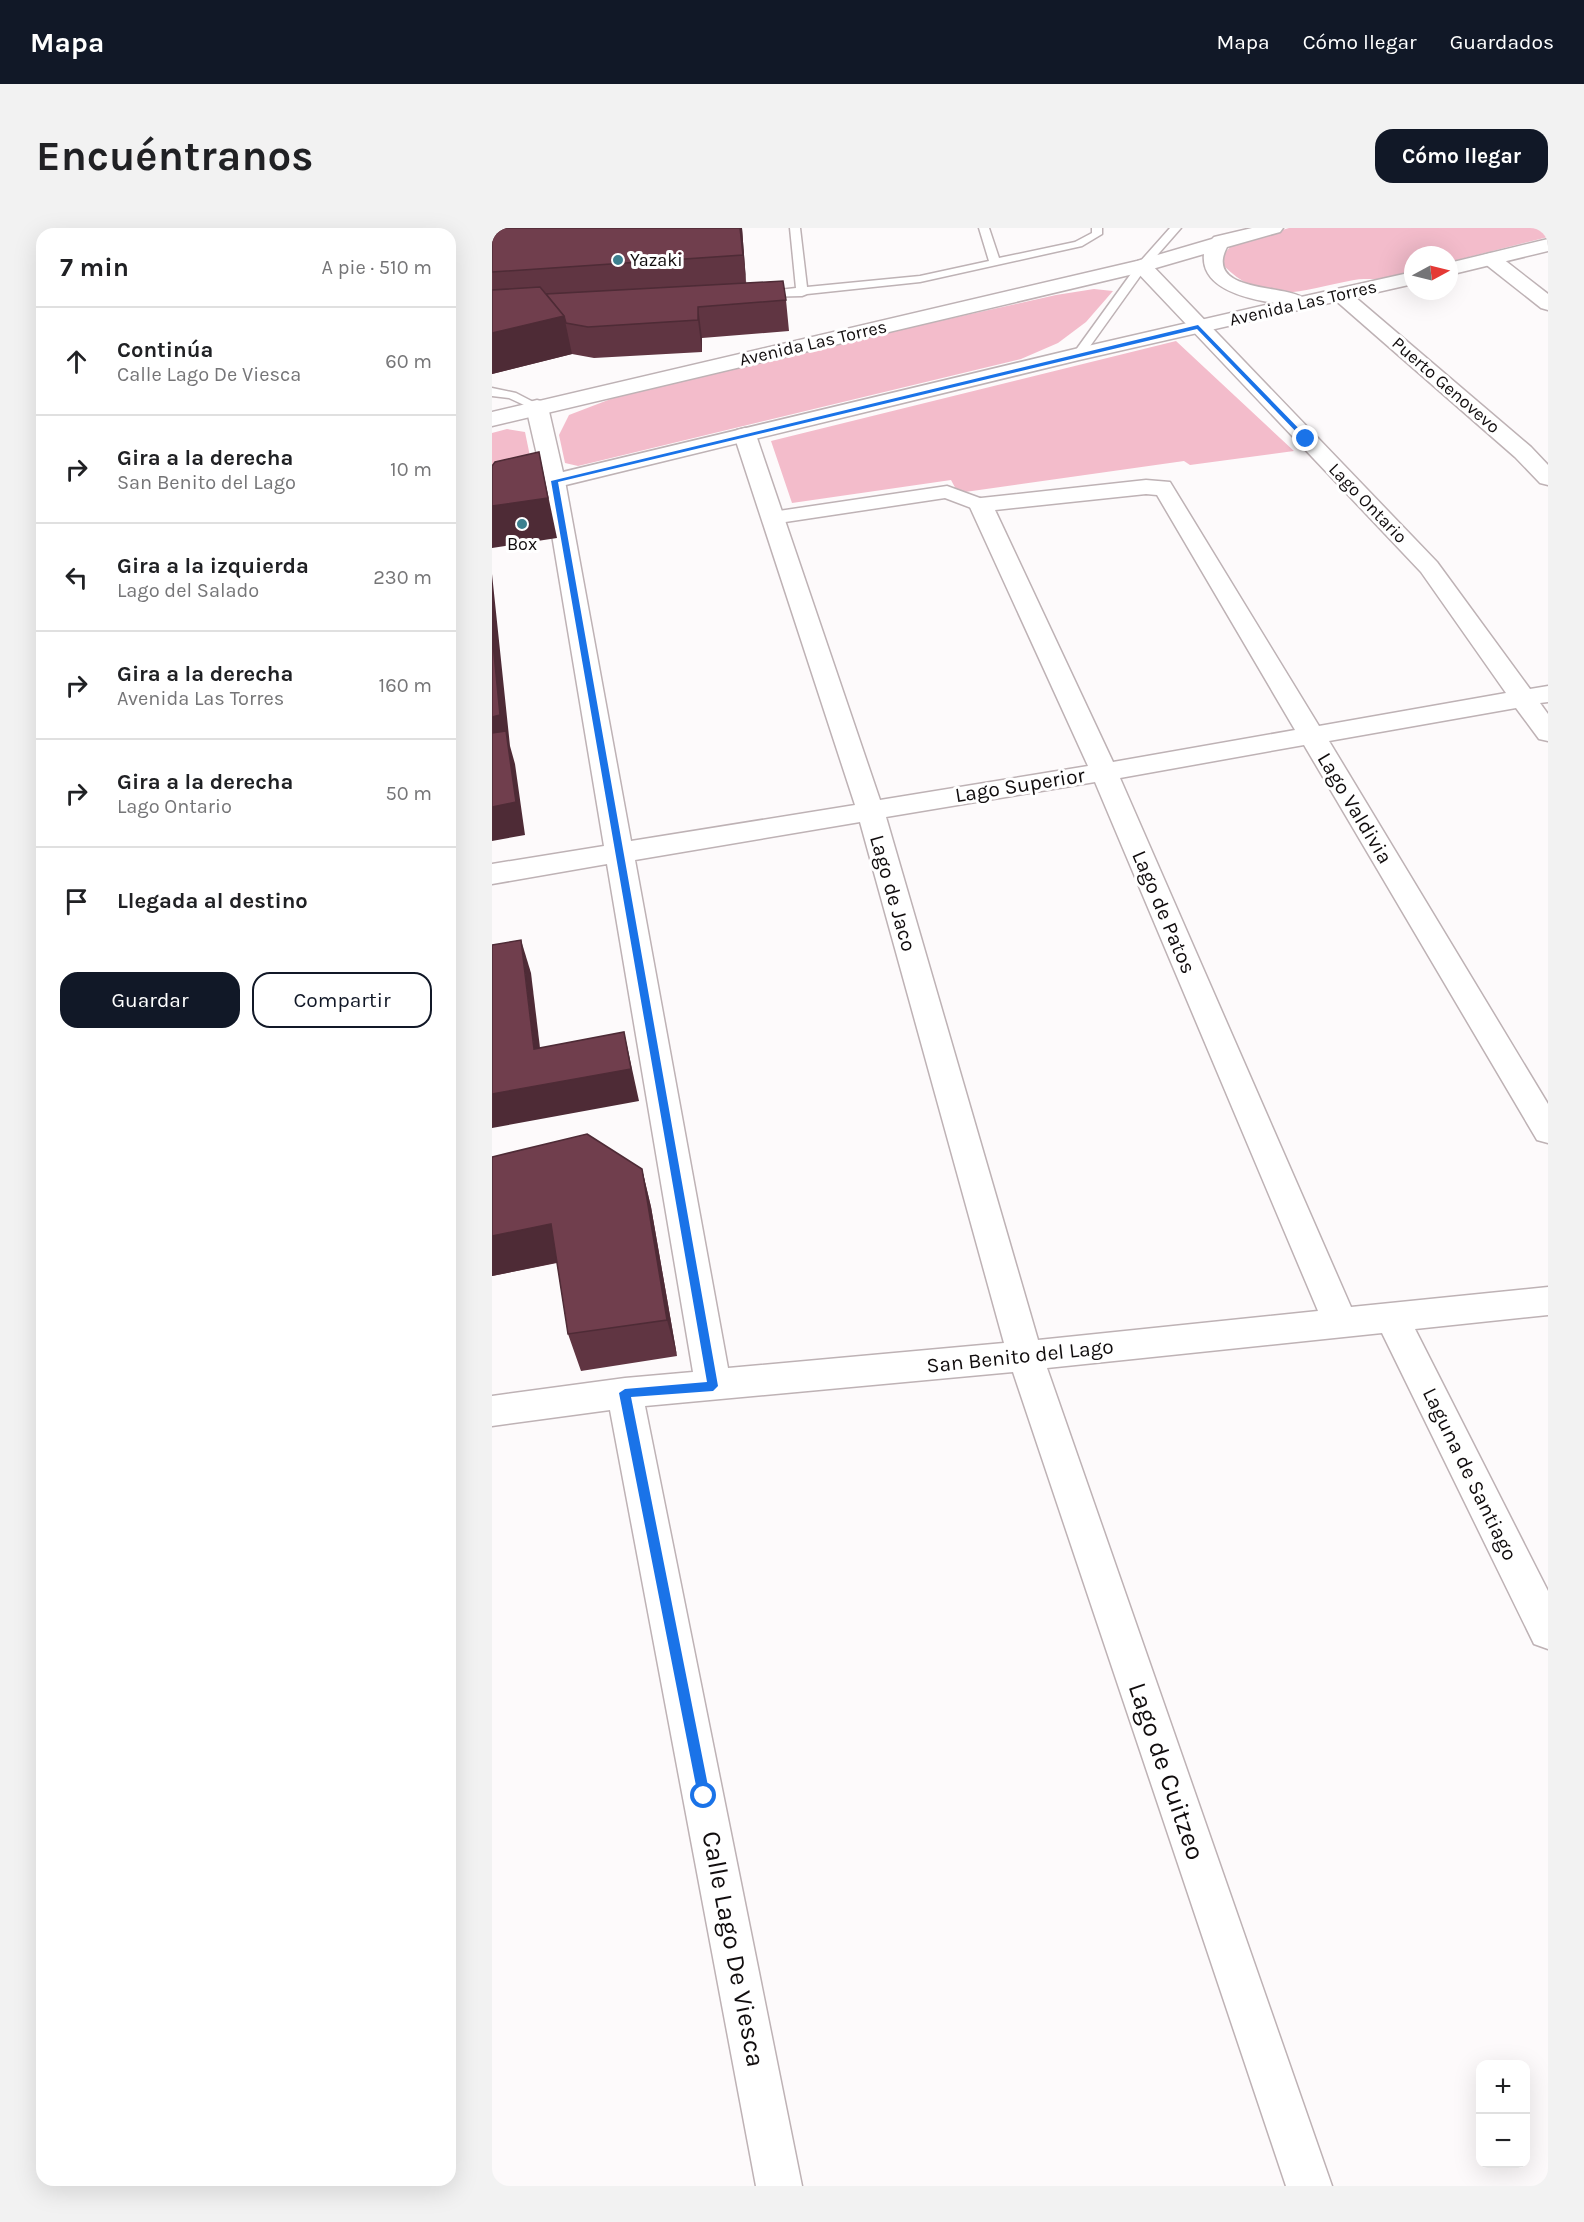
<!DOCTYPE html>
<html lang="es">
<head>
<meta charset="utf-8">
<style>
  :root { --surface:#fff; --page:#f2f2f2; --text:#202124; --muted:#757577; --line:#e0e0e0; --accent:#111827 }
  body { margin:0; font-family:Karla,sans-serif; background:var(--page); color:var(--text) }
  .controls { position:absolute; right:18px; bottom:18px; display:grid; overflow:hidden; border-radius:12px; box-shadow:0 6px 24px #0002 }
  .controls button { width:54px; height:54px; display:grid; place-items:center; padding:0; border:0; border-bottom:2px solid var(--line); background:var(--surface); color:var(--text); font:30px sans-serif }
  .compass { position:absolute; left:912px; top:18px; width:54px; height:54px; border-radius:50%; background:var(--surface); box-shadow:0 6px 24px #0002; rotate:83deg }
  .stop { position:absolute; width:18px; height:18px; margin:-14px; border:4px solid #1a73e8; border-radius:50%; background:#fff }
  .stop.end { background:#1a73e8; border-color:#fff; box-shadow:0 2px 6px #0008 }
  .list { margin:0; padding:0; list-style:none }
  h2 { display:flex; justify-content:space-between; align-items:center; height:78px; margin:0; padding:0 24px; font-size:26px }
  h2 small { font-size:20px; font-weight:400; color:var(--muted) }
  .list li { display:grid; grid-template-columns:39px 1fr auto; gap:18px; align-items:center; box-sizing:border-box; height:108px; padding:0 24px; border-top:2px solid var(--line) }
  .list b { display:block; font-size:22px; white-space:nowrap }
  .list p { margin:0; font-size:20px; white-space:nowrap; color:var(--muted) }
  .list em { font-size:20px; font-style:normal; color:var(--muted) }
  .actions { display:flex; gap:12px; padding:18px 24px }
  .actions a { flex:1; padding:14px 0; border:2px solid var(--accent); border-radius:18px; text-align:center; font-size:21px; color:var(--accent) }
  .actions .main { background:var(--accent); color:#fff }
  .icon { flex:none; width:33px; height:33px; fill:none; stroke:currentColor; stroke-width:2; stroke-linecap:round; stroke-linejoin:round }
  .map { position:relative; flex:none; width:1056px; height:1958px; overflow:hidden; border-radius:18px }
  header { display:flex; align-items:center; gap:36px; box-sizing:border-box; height:84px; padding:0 30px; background:var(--accent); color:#fff }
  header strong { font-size:28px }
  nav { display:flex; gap:33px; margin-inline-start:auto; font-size:21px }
  .intro { display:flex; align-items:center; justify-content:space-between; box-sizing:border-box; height:144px; padding:0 36px }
  h1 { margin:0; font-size:42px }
  .button { padding:15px 27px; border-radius:18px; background:var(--accent); color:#fff; font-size:21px; font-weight:700 }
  main { display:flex; gap:36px; padding:0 36px }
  aside { flex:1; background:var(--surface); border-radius:18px; box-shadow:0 6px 24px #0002 }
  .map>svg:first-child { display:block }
  .green { fill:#f3bccb }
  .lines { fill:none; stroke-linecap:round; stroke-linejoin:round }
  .service-casing { stroke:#beb2b5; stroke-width:3 }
  .pedestrian-casing { stroke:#beb2b5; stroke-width:3 }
  .minor-casing { stroke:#beb2b5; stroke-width:3 }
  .tertiary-casing { stroke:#beb2b5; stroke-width:3 }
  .service { fill:#fff; fill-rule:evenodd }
  .pedestrian { fill:#fff; fill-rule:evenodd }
  .minor { fill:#fff; fill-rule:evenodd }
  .tertiary { fill:#fff; fill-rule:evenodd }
  .wall { fill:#603542 }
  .shaded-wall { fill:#4e2b36 }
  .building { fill:#703e4d; stroke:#4e2b36; stroke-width:1.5 }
  .route { fill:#1a73e8 }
  .poi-dot { fill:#3c808f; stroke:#fff; stroke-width:2 }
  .labels { text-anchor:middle; stroke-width:6; stroke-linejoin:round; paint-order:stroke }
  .far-poi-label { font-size:18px; fill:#110d0e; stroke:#fff; text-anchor:start }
  .far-street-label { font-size:18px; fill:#110d0e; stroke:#fff }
  .street-label { font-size:21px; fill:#110d0e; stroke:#fff }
  .near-street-label { font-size:26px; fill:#110d0e; stroke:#fff }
</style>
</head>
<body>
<header>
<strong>Mapa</strong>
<nav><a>Mapa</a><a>Cómo llegar</a><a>Guardados</a></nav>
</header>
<div class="intro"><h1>Encuéntranos</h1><a class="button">Cómo llegar</a></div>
<main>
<aside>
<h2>7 min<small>A pie · 510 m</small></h2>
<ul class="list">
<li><svg class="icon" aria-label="ahead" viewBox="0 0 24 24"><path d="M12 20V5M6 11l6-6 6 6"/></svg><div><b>Continúa</b><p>Calle Lago De Viesca</p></div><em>60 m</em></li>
<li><svg class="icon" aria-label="right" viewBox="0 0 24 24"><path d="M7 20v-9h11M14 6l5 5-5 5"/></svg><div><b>Gira a la derecha</b><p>San Benito del Lago</p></div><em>10 m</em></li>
<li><svg class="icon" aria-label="left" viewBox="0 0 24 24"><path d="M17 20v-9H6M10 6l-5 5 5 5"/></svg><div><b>Gira a la izquierda</b><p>Lago del Salado</p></div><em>230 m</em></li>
<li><svg class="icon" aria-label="right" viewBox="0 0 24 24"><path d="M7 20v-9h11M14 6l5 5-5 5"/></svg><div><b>Gira a la derecha</b><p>Avenida Las Torres</p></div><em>160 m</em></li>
<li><svg class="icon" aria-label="right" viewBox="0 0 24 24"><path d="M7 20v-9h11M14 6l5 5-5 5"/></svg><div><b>Gira a la derecha</b><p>Lago Ontario</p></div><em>50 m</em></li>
<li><svg class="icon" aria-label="arrive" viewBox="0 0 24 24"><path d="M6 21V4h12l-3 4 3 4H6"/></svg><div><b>Llegada al destino</b></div></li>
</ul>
<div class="actions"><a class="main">Guardar</a><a>Compartir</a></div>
</aside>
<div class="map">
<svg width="1056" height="1958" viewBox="0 0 1056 1958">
  <rect width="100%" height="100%" fill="#fdfafb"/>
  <!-- green -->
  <g class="green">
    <path d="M 797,0 L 1056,0 L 1056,9 L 957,34 L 957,27 L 921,27 L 921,43 C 911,46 900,50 890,51 C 880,52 871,50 862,52 C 811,61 776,81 732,38 L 731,27 L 740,17 Z"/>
    <polygon points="602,61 621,63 594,94 566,115 529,131 86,238 73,235 67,207 77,187 150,159 564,67"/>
    <polygon points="684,113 802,223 698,237 692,233 466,265 459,252 300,275 279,213"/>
    <polygon points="15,201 33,204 41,243 0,259 0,205"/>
  </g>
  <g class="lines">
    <defs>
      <g id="service">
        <polygon points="298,0 308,0 315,59 428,48 497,33 487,0 497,0 507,30 583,14 600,5 600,0 610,0 610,6 590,18 428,54 315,66 310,68 265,69 265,65 269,64 304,60"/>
        <polygon points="678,0 689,0 654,40 591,128 583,128 581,126 646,36"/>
        <polygon points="0,160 24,165 51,179 45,183 17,170 0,168"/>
      </g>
      <polygon id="pedestrian" points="455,258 496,273 498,277 496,281 482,281 453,270 280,296 273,294 270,290 273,286 280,284"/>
      <g id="minor">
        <polygon points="999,25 1006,27 1056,66 1056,82 1049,80 992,35 989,31 992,27"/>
        <path d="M 650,32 L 657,34 L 945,334 L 1038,461 L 1056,458 L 1056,474 L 1048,475 L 1056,486 L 1056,513 L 1047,511 L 1024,480 L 837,513 L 1056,876 L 1056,915 L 1045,912 L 812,517 L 628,550 L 859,1079 L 1056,1059 L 1056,1087 L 923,1101 L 1056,1363 L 1056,1421 L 1042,1416 L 890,1105 L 555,1140 L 840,1958 L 794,1958 L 521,1144 L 153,1178 L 310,1958 L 264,1958 L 118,1182 L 0,1198 L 0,1168 L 133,1150 L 201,1144 L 115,636 L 0,656 L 0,636 L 112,618 L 51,253 L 34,179 L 37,174 L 45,172 L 53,174 L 56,179 L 73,253 L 139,613 L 363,577 L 242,207 L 245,202 L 253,200 L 261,202 L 264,207 L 388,572 L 596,538 L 477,277 L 481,272 L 489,270 L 654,252 L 678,254 L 827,498 L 1014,465 L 929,344 L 643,42 L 640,38 L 643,34 ZM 654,266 L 665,267 L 803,502 L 621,534 L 503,282 ZM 603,554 L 826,1083 L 546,1112 L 394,589 ZM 368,594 L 512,1115 L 236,1140 L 143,632 Z"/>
        <polygon points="849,61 856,63 1039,219 1056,237 1056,257 1048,255 1023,229 842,71 839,67 842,63"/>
      </g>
      <g id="tertiary">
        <path d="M 760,0 L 791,0 L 788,4 L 735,19 C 711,65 795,57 809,69 L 921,44 L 921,56 L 587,132 L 0,275 L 0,261 L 587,120 L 782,75 C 756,71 708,61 712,26 L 650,44 L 0,198 L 0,184 L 645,33 L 720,11 L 722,9 Z"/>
        <polygon points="1056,11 1056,23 957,47 957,35"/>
      </g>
    </defs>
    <!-- service casing -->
    <use href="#service" class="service-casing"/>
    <!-- pedestrian casing -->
    <use href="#pedestrian" class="pedestrian-casing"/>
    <!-- minor casing -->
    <use href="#minor" class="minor-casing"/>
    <!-- tertiary casing -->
    <use href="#tertiary" class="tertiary-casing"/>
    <!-- service -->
    <use href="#service" class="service"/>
    <!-- pedestrian -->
    <use href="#pedestrian" class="pedestrian"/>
    <!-- minor -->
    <use href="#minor" class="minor"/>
    <!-- tertiary -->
    <use href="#tertiary" class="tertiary"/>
  </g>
  <!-- wall -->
  <g class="wall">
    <polygon points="0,0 250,0 254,55 294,72 297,103 210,110 210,124 102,130 80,126 0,146"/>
    <polygon points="0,929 150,941 159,979 185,1128 89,1143 76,1106 65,1035 0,1048"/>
  </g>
  <!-- shaded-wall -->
  <g class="shaded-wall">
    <polygon points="248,0 250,0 255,65 251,27"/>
    <polygon points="206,79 210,110 210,124 206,92"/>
    <polygon points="72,88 80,126 0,146 0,105"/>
    <polygon points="47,224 65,310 0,320 0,278"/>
    <polygon points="0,346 18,518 23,536 33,607 0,613"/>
    <polygon points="29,712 39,745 52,853 42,821"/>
    <polygon points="132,804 147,873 0,900 0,866"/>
    <polygon points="150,941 159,979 185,1128 175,1092"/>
    <polygon points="59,996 72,1033 0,1048 0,1008"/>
  </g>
  <!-- building -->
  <g class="building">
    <polygon points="0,0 248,0 251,27 0,44"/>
    <polygon points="291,53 294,72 206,79 206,92 96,99 74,95 72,88 54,66"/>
    <polygon points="48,59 72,88 0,105 0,62"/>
    <polygon points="47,224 56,270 0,278 0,238 3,234"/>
    <polygon points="0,405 8,487 0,489"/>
    <polygon points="14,503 24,574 0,579 0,505"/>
    <polygon points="29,712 42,821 132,804 139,841 0,866 0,717"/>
    <polygon points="95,906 150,941 175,1092 76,1106 59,996 0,1008 0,929"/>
  </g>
  <!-- route -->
  <polygon class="route" points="706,97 816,210 816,212 812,212 705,101 66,254 226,1158 221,1163 139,1169 218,1568 212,1574 206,1568 127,1165 133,1161 215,1154 59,253"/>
  <!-- markers -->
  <g class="poi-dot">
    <circle cx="126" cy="32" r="6"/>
    <circle cx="30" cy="296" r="6"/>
  </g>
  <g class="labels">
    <!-- far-poi labels -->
    <g class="far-poi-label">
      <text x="138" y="38">Yazaki</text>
      <text x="30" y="322" text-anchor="middle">Box</text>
    </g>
    <!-- far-street labels -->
    <g class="far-street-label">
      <text transform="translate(811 75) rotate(-13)" y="6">Avenida Las Torres</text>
      <text transform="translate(321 115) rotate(-13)" y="6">Avenida Las Torres</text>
      <text transform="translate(954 157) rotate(41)" y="6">Puerto Genovevo</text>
      <text transform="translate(876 275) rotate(46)" y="6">Lago Ontario</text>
    </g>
    <!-- street labels -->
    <g class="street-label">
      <text transform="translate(528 557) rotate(-9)" y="7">Lago Superior</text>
      <text transform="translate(863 580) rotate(59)" y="7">Lago Valdivia</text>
      <text transform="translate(401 665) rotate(74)" y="7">Lago de Jaco</text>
      <text transform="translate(672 684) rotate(67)" y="7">Lago de Patos</text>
      <text transform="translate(528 1128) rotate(-6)" y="7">San Benito del Lago</text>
      <text transform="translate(978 1246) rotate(64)" y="7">Laguna de Santiago</text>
    </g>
    <!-- near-street labels -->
    <g class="near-street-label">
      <text transform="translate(675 1543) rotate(71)" y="9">Lago de Cuitzeo</text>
      <text transform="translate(242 1721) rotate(79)" y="9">Calle Lago De Viesca</text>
    </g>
  </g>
</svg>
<div class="controls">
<button>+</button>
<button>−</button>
</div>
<svg class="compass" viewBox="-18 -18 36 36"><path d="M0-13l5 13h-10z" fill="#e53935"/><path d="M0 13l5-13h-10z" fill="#757577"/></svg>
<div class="stop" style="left:212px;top:1568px"></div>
<div class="stop end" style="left:814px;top:211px"></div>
</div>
</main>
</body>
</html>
